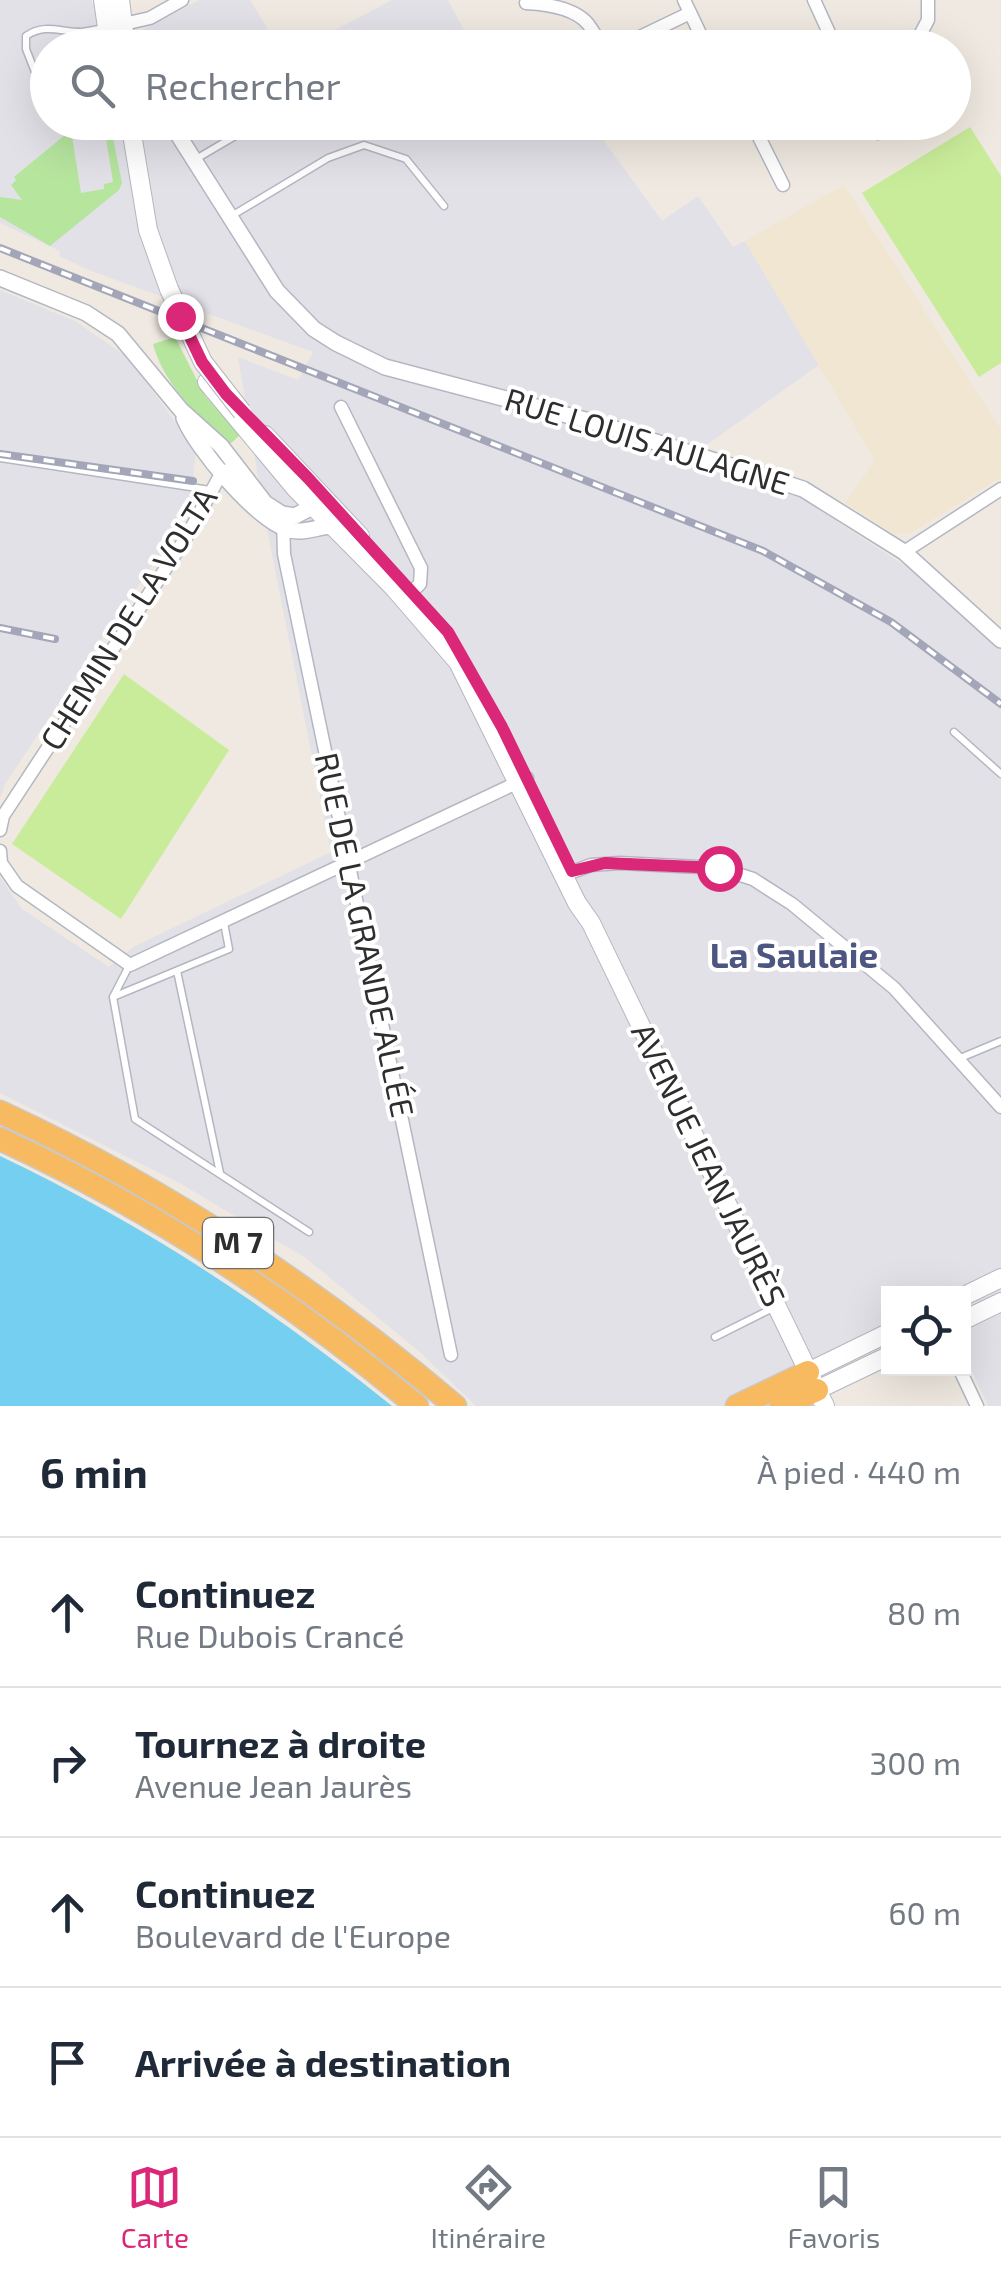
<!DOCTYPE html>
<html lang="fr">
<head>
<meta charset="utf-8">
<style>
  :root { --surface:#fff; --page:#f6f6f7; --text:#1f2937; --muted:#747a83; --line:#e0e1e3; --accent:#db2777 }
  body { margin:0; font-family:"Exo 2",sans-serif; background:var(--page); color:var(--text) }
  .controls { position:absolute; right:30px; bottom:30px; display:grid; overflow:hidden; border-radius:0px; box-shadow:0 10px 40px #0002 }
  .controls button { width:90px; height:90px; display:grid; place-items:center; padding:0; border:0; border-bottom:2px solid var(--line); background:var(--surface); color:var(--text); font:50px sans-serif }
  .stop { position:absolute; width:30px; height:30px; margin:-22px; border:8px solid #db2777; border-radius:50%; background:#fff }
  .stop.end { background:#db2777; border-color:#fff; box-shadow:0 2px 10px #0008 }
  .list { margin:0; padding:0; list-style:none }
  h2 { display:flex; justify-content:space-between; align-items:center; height:130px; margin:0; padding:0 40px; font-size:42px }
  h2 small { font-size:32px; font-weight:400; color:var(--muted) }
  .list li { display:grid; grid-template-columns:65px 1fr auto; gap:30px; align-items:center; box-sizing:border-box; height:150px; padding:0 40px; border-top:2px solid var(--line) }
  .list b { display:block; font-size:38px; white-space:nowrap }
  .list p { margin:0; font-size:32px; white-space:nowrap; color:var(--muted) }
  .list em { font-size:32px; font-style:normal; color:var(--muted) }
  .icon { flex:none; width:55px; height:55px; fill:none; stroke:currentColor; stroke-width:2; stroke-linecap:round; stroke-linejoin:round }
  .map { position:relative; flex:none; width:1001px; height:1406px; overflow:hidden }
  .search { position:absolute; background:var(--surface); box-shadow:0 10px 40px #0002; left:30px; right:30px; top:30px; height:110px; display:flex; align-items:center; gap:25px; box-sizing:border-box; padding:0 35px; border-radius:55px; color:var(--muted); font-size:38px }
  .sheet { height:730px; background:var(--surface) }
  nav { display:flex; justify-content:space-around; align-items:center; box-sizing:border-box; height:140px; border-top:2px solid var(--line); background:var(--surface); font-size:28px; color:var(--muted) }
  nav a { display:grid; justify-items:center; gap:5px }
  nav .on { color:var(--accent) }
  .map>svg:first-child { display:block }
  .industrial { fill:#e3e1e8 }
  .education { fill:#f0e6d1 }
  .green { fill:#b6e59e }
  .pitch { fill:#c9ec9a }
  .water { fill:#75cff0 }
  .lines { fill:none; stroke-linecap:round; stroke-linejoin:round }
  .service-casing { stroke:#b4b7c1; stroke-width:9 }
  .minor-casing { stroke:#b4b7c1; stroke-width:15 }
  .tertiary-casing { stroke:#b4b7c1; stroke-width:18 }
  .secondary-casing { stroke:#b4b7c1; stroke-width:20 }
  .trunk-casing { stroke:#c9c9c9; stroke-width:25 }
  .service { stroke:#fff; stroke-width:6 }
  .minor { stroke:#fff; stroke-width:12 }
  .tertiary { stroke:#fff; stroke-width:15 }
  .secondary { stroke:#fff; stroke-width:18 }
  .trunk { stroke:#f8ba60; stroke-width:22 }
  .rail-casing { stroke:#a3a6b8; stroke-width:8 }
  .rail { stroke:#fff; stroke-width:4; stroke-dasharray:11; stroke-linecap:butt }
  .secondary-bridge-casing { stroke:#b4b7c1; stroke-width:20; stroke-linecap:butt }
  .secondary-bridge { stroke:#fff; stroke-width:18 }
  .route { stroke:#db2777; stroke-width:12 }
  .labels { text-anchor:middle; stroke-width:8; stroke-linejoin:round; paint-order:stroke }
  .shield { fill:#fff; stroke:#6d6d6d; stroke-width:2.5 }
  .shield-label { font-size:30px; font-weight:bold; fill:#2e2e2e }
  .street-label { font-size:32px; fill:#2e2e2e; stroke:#fff }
  .neighbourhood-label { font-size:35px; font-weight:bold; fill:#4d5680; stroke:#fff }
</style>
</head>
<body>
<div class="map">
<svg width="1001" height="1406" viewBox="0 0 1001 1406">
  <rect width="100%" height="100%" fill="#efe9e1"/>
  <!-- industrial -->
  <g class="industrial">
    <polygon points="0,0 91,0 110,47 199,0 250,0 279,47 48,48 48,122 591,123 662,221 698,196 733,247 745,241 819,365 685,460 798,496 919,575 1001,649 1001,1406 988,1406 964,1354 964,1294 888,1294 888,1343 814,1379 826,1406 476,1406 422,1354 306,1258 181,1184 0,1093 0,877 22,909 109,967 133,947 331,852 266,524 238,357 298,380 313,352 89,270 59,256 60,251 0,223"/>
    <polygon points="392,0 448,0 473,47 303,47"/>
    <polygon points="0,290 75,321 129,358 196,451 190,510 111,625 5,784 0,798"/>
  </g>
  <!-- education -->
  <polygon class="education" points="844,185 1001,430 1001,477 911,533 893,533 845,503 875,460 745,241"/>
  <!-- green -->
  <g class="green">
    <polygon points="94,123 110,123 122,183 119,190 50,246 0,217 0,197 22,200 11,185 16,180 14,177 71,130 81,193 104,189 104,184 113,182 104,126 94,127"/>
    <path d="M 175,337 L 205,396 L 240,435 L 230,444 L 223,437 L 220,439 C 194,411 163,382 153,344 Z"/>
  </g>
  <!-- pitch -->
  <g class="pitch">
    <polygon points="970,127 1001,176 1001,363 979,377 862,193"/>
    <polygon points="124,674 229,750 121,919 12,844"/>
  </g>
  <!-- water -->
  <path class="water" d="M 0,1156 C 141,1223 271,1308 392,1406 L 0,1406 Z"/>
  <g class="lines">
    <defs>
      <g id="service">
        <polyline points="75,48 78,32"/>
        <path d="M 48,82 L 37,77 L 26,49 L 26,36 C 45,23 60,32 81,32 C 89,31 98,29 106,28"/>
        <polyline points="196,159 259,122"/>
        <polyline points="233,215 328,158 364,145 406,159 444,206"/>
        <polyline points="0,458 210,490"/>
        <polyline points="954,732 1001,774"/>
        <polyline points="129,966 113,997 135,1119 309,1232"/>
        <polyline points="177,971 220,1173"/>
        <polyline points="113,997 229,949 224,923"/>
        <polyline points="958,1059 1001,1041"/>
        <polyline points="715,1337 775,1307"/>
      </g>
      <g id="minor">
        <polyline points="684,0 707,48"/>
        <polyline points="814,0 836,48"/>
        <path d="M 526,3 C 545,4 575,8 588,24 C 597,36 596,41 610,48"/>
        <polyline points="115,26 150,18 182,0"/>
        <polyline points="617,48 690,13"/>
        <polyline points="913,48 928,20 928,0"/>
        <polyline points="746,122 757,133 779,122"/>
        <polyline points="873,122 878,133"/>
        <polyline points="757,133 783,185"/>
        <polyline points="341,407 421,568 420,584 408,595 395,589"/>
        <polyline points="283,520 284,554 451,1355"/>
        <polyline points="904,552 1001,489"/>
        <polyline points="0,830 3,816 187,536 222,472 230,469 242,480"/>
        <polyline points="0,851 1,863 17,886 130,965 527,778"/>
        <polyline points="564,875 591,865 619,863 719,868 753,879 792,904 894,988 1001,1107"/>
        <polyline points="959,1368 977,1406"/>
      </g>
      <g id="tertiary">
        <polyline points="170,122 277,291 314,329 336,343 385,367 593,422 803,489 904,552 1001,640"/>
        <polyline points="0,278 86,313 118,334 181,410 221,446 265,503 282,514 295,516 314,506 322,511"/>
        <path d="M 184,418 C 197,449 255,518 287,529 C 302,535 318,526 334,526"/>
      </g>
      <g id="secondary">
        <polyline points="103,0 110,48"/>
        <polyline points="120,0 126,48"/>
        <polyline points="130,122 148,230 169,289"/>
        <polyline points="207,382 296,489 394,588 458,662 577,903 591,923 825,1406"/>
        <polyline points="265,435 360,536"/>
        <polyline points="964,1296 1001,1278"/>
        <polyline points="964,1320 1001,1302"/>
        <polyline points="808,1372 888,1333"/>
        <polyline points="817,1390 888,1356"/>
      </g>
      <g id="trunk">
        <path d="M 0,1112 C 165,1188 316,1288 455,1406"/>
        <path d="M 0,1139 C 150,1208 290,1300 417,1406"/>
        <polyline points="737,1406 808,1372"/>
        <polyline points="781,1406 817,1390"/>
      </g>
    </defs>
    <!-- service casing -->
    <use href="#service" class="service-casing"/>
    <!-- minor casing -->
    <use href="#minor" class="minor-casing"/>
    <!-- tertiary casing -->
    <use href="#tertiary" class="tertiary-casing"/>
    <!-- secondary casing -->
    <use href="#secondary" class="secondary-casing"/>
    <!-- trunk casing -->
    <use href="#trunk" class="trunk-casing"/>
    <!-- service -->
    <use href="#service" class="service"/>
    <!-- minor -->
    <use href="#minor" class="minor"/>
    <!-- tertiary -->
    <use href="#tertiary" class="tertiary"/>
    <!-- secondary -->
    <use href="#secondary" class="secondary"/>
    <!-- trunk -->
    <use href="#trunk" class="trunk"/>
    <defs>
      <g id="rail">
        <polyline points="0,248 763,551 891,622 1001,704"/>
        <polyline points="0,454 193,481"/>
        <polyline points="0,628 55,639"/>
      </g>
    </defs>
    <!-- rail casing -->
    <use href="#rail" class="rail-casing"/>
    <!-- rail -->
    <use href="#rail" class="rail"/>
    <defs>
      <polyline id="secondary-bridge" points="169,289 203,362 242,412"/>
    </defs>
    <!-- secondary-bridge casing -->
    <use href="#secondary-bridge" class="secondary-bridge-casing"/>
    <!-- secondary-bridge -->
    <use href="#secondary-bridge" class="secondary-bridge"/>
  </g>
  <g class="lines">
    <!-- route -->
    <polyline class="route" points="180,316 202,362 226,394 308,478 448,632 502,727 572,871 605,863 719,868"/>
  </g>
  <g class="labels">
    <!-- shield labels -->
    <rect class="shield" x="203" y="1218" width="70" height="50" rx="8"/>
    <g class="shield-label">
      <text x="238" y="1253">M 7</text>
    </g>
    <!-- street labels -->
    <g class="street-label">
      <text transform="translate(647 442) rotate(17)" y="11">RUE LOUIS AULAGNE</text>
      <text transform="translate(129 619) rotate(-58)" y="11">CHEMIN DE LA VOLTA</text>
      <text transform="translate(364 935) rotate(78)" y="11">RUE DE LA GRANDE ALLÉE</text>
      <text transform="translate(708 1165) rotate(64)" y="11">AVENUE JEAN JAURÈS</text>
    </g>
    <!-- neighbourhood labels -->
    <g class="neighbourhood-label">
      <text x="794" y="968">La Saulaie</text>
    </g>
  </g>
</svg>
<div class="controls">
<button><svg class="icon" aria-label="locate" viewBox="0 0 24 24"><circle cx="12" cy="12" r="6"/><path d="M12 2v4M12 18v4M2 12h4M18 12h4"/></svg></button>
</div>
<div class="stop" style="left:719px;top:868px"></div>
<div class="stop end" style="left:180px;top:316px"></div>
<div class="search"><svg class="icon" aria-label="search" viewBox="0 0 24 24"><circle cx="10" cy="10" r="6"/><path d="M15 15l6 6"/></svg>Rechercher</div>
</div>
<section class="sheet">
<h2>6 min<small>À pied · 440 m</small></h2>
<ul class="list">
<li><svg class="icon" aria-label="ahead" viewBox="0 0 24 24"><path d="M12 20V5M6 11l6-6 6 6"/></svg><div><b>Continuez</b><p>Rue Dubois Crancé</p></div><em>80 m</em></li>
<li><svg class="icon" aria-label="right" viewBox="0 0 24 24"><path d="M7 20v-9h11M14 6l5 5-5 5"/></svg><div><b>Tournez à droite</b><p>Avenue Jean Jaurès</p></div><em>300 m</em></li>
<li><svg class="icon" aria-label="ahead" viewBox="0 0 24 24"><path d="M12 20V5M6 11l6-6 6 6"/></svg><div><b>Continuez</b><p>Boulevard de l'Europe</p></div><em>60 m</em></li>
<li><svg class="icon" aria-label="arrive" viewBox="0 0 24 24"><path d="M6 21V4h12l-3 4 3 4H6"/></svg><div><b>Arrivée à destination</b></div></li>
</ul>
</section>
<nav>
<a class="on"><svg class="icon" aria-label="map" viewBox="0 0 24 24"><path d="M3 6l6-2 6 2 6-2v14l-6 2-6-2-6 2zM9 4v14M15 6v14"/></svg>Carte</a>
<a><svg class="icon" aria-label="directions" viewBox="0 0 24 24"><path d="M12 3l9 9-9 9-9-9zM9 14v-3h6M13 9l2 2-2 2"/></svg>Itinéraire</a>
<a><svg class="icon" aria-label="saved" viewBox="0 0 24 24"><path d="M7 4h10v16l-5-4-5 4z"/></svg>Favoris</a>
</nav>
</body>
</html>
